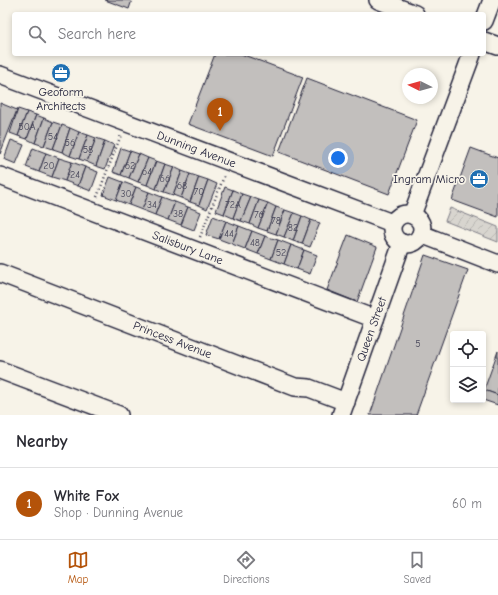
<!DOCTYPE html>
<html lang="en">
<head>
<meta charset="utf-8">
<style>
  :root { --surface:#fff; --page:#f2f2f3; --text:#2b2b33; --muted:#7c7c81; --line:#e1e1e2; --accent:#b45309 }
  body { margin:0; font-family:"Comic Neue",sans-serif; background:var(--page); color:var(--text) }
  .controls { position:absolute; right:12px; bottom:12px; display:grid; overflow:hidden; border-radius:4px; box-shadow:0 2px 6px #0003 }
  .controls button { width:36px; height:36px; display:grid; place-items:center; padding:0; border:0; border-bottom:1px solid var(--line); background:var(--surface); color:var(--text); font:20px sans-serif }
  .compass { position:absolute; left:402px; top:68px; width:36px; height:36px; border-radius:50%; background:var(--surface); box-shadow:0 2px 6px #0003; rotate:275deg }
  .you { position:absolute; left:338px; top:158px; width:14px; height:14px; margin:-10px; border:3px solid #fff; border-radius:50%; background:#1a73e8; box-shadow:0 0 0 6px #1a73e833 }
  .badge { display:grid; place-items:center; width:26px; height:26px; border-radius:50%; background:var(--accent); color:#fff; font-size:13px; font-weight:700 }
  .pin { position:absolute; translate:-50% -33px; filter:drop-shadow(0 1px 2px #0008) }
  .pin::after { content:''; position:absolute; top:21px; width:14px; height:12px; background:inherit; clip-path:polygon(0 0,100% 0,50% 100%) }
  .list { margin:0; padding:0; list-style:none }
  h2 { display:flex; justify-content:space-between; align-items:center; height:52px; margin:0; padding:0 16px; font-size:17px }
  h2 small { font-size:13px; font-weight:400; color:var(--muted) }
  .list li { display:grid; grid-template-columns:26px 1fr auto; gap:12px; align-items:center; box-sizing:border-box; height:72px; padding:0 16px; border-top:1px solid var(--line) }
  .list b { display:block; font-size:15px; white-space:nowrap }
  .list p { margin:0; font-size:13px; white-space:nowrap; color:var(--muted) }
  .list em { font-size:13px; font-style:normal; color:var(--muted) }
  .icon { flex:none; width:22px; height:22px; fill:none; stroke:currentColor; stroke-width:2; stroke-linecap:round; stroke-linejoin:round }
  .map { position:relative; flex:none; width:498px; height:415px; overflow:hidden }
  .search { position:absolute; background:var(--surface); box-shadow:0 2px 6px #0003; left:12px; right:12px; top:12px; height:44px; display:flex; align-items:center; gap:10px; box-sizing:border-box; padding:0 14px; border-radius:4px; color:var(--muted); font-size:15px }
  .sheet { height:124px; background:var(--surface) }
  nav { display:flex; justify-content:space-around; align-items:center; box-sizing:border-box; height:56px; border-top:1px solid var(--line); background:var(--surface); font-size:11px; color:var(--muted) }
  nav a { display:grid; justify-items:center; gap:2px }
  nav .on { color:var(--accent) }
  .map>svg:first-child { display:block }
  .garden { fill:url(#garden-furrows); stroke:#7d7c85 }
  .building { fill:#c2bfbd; stroke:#22223b }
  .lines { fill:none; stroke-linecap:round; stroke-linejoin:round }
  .minor-casing { stroke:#22223b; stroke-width:20 }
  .path { stroke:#22223b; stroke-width:2.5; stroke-dasharray:1 3; stroke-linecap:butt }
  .minor { stroke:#f7f3e8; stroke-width:17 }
  .labels { text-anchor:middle; stroke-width:3.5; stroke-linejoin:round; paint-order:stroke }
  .number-label { font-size:10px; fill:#4a495c }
  .poi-label { font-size:12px; fill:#22223b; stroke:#f7f3e8 }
  .street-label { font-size:12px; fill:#22223b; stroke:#f7f3e8 }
</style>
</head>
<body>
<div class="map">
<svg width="498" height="415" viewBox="0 0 498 415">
  <defs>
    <pattern id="garden-furrows" width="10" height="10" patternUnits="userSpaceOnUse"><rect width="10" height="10" fill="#d8d5cf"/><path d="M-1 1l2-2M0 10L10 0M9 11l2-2" fill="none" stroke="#b9b7b3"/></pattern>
  </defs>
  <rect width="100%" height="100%" fill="#f7f3e8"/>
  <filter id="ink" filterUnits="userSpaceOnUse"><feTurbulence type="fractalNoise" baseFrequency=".025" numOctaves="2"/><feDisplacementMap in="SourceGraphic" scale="8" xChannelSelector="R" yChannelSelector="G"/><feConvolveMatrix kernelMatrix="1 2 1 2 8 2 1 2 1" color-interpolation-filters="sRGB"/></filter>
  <g filter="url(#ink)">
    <!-- garden -->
    <polygon class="garden" points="450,208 498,227 498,242 445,221"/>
    <!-- building -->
    <g class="building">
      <polygon points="105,0 132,0 129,9"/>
      <polygon points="215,54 241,54 303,77 273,156 188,124"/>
      <polygon points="307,78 417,120 389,194 279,152"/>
      <polygon points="0,103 17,110 0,154"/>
      <polygon points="18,109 27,112 18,136 10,133"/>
      <polygon points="27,112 36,115 27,139 18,136"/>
      <polygon points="36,115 44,118 35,143 27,139"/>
      <polygon points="44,118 53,122 44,146 35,143"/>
      <polygon points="53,122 62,125 53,149 44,146"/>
      <polygon points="62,125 70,128 62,152 53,149"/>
      <polygon points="70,128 79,132 70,156 62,152"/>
      <polygon points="79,132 88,135 79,159 70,156"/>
      <polygon points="88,135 96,138 87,162 79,159"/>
      <polygon points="96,138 105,141 96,166 87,162"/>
      <polygon points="11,140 24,145 16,164 4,159"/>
      <polygon points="105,141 114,145 105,169 96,166"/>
      <polygon points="33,148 46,153 39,172 26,167"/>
      <polygon points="121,148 130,151 121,175 113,172"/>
      <polygon points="471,148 498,158 498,217 452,200"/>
      <polygon points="130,151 139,154 129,178 121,175"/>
      <polygon points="46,153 59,158 52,177 39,172"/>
      <polygon points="139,154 148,158 138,182 129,178"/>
      <polygon points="59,158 72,162 65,181 52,177"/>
      <polygon points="148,158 156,161 147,185 138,182"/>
      <polygon points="156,161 165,164 156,189 147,185"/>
      <polygon points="72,162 85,167 78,186 65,181"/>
      <polygon points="165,164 174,167 164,192 156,189"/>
      <polygon points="85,167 98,172 91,191 78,186"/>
      <polygon points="174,167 182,171 173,195 164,192"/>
      <polygon points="182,171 190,174 181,198 173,195"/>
      <polygon points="190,174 199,177 190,202 181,198"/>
      <polygon points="110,177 123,182 116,200 103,195"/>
      <polygon points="199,177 208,180 199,205 190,202"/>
      <polygon points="208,180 217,184 207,209 199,205"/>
      <polygon points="123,182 136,187 129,205 116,200"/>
      <polygon points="136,187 149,192 142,210 129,205"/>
      <polygon points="225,187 233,190 224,214 216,211"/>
      <polygon points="233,190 242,194 233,218 224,214"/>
      <polygon points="149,192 162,197 155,215 142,210"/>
      <polygon points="242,194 251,197 241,221 233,218"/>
      <polygon points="162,197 175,202 168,220 155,215"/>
      <polygon points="251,197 259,200 250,224 241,221"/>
      <polygon points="259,200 268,203 258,228 250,224"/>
      <polygon points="175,202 188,207 181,225 168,220"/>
      <polygon points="268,203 276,207 267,231 258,228"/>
      <polygon points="188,207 201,212 194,230 181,225"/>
      <polygon points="276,207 285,210 276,234 267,231"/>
      <polygon points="285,210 294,213 284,237 276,234"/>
      <polygon points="294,213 302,216 293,241 284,237"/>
      <polygon points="213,216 226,221 219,239 206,235"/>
      <polygon points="302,216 311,220 302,244 293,241"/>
      <polygon points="311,220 320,223 310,247 302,244"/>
      <polygon points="226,221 239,226 232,244 219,239"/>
      <polygon points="239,226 252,231 245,249 232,244"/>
      <polygon points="252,231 265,236 258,254 245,249"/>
      <polygon points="348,235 377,247 357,302 327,290"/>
      <polygon points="265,236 278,240 271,259 258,254"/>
      <polygon points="278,240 291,245 284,264 271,259"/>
      <polygon points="291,245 304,250 297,269 284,264"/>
      <polygon points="304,250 317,255 310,274 297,269"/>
      <polygon points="425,255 468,270 416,415 370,415"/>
      <polygon points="498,351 498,395 484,390"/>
      <polygon points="484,390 498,395 498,405 483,400"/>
    </g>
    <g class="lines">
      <defs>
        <g id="minor">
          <polyline points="378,0 415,14"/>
          <polyline points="484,21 492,0"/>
          <polyline points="484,41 498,46"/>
          <path id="s1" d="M 0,75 L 392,223"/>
          <path id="s2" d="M 0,176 L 375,319"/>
          <circle cx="407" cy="229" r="15"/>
          <polyline points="412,215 472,54"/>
          <polyline points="421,234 498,264"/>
          <path id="s3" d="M 0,273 L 295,387 L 309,388 L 346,402"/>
          <polyline points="0,370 119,415"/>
          <path id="s4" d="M 341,415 L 402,243"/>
        </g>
      </defs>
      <!-- minor casing -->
      <use href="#minor" class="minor-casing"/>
      <!-- path -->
      <g class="path">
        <polyline points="97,197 121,135"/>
        <polyline points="200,237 225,174"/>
      </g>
      <!-- minor -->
      <use href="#minor" class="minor"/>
    </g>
  </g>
  <!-- icons -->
  <defs>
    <symbol id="office-disc" viewBox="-11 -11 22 22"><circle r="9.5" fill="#1f6fb2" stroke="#f7f3e8"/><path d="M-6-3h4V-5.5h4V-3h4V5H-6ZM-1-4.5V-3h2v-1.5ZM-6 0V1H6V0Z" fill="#fff"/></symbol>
  </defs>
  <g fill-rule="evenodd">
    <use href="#office-disc" x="50" y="62" width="22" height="22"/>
    <use href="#office-disc" x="468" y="168" width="22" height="22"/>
  </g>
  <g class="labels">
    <!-- number labels -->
    <g class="number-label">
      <text x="27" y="130">50A</text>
      <text x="53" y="140">54</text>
      <text x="70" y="146">56</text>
      <text x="88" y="153">58</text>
      <text x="49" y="169">20</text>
      <text x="130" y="169">62</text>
      <text x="147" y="175">64</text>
      <text x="75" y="178">24</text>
      <text x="165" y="182">66</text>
      <text x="182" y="189">68</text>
      <text x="199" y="195">70</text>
      <text x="126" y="197">30</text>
      <text x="152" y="208">34</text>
      <text x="233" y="208">72A</text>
      <text x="178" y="217">38</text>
      <text x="259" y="218">76</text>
      <text x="276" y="224">78</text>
      <text x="293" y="231">82</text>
      <text x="229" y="237">44</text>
      <text x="255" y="246">48</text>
      <text x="281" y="256">52</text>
      <text x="418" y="347">5</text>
    </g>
    <!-- poi labels -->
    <g class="poi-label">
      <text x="61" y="96">Geoform<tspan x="61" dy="14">Architects</tspan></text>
      <text x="465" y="183" text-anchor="end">Ingram Micro</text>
    </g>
    <!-- street labels -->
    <g class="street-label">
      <text dy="4" stroke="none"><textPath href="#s1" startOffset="210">Dunning Avenue</textPath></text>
      <text dy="4" stroke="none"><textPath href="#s2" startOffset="201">Salisbury Lane</textPath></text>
      <text dy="4" stroke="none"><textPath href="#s4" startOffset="91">Queen Street</textPath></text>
      <text dy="4" stroke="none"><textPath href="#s3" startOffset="185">Princess Avenue</textPath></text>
    </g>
  </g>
</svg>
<div class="controls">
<button><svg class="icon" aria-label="locate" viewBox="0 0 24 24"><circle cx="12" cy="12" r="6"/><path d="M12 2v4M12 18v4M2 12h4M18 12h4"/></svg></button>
<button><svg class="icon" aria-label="layers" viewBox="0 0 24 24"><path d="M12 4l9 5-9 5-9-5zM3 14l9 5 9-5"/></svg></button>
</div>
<svg class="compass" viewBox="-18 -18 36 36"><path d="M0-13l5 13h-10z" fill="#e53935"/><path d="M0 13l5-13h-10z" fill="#7c7c81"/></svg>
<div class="you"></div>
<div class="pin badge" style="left:220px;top:131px">1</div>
<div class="search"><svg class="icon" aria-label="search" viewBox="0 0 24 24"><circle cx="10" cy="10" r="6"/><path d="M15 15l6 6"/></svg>Search here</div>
</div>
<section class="sheet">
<h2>Nearby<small></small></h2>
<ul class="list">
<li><span class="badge">1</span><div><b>White Fox</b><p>Shop · Dunning Avenue</p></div><em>60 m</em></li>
</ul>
</section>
<nav>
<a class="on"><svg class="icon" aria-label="map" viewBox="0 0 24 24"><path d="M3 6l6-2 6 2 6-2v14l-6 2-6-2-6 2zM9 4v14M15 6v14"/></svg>Map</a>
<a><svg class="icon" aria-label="directions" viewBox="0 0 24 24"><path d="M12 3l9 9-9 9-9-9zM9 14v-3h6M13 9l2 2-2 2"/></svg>Directions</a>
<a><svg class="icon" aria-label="saved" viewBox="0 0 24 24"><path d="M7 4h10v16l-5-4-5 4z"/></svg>Saved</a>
</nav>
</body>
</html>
